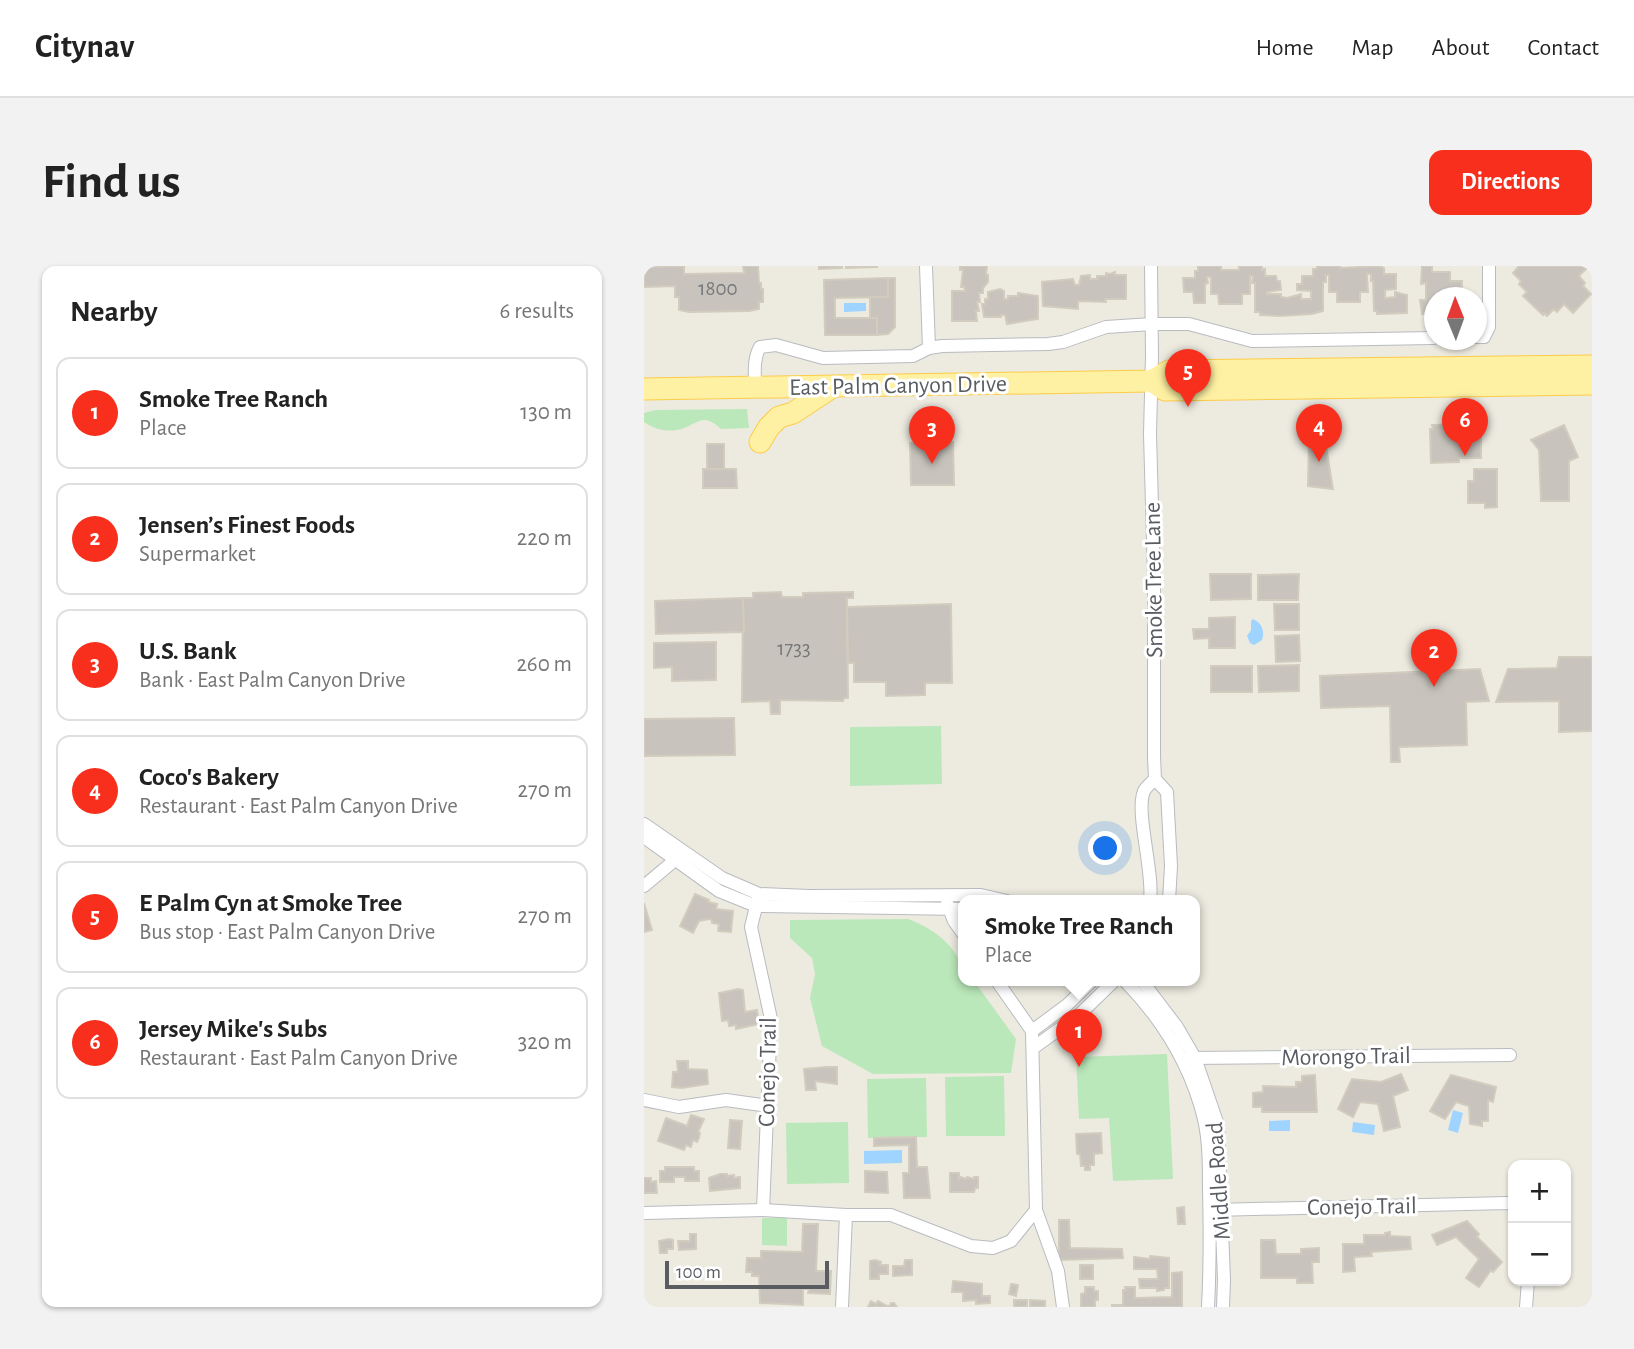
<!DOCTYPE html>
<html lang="en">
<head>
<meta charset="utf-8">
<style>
  :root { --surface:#fff; --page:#f2f2f2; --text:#222; --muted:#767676; --line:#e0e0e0; --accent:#f72f1c }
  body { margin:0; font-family:"Alegreya Sans",sans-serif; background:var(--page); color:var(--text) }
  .controls { position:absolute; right:21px; bottom:21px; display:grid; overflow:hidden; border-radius:14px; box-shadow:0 2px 5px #0004 }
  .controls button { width:63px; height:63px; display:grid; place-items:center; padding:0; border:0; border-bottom:2px solid var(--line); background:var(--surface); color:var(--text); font:35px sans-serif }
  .compass { position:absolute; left:780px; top:21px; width:63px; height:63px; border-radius:50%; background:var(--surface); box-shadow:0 2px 5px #0004; rotate:359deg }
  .scale { position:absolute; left:21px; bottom:18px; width:164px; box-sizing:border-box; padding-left:7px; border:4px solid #595d62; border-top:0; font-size:19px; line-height:24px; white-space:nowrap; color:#595d62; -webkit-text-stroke:5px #fff; paint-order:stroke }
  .you { position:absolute; left:462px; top:583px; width:24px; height:24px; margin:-18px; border:5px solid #fff; border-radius:50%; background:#1a73e8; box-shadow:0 0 0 10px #1a73e833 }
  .badge { display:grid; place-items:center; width:46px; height:46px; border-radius:50%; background:var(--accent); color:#fff; font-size:23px; font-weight:700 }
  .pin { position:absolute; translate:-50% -58px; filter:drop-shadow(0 2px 4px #0008) }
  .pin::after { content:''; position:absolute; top:37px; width:24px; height:21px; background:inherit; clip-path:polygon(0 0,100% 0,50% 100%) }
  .popup { position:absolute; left:314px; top:629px; width:242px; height:91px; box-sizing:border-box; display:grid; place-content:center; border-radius:14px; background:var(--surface); filter:drop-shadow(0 2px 5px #0005); font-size:23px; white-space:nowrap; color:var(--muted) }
  .popup b { font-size:26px; color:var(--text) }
  .popup::after { content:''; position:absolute; left:50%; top:100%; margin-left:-14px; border:14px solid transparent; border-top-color:var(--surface) }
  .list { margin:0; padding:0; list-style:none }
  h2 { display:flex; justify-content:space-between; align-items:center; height:91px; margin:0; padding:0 28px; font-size:30px }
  h2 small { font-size:23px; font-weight:400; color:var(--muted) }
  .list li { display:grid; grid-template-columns:46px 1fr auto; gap:21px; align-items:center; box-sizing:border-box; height:112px; margin:0 14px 14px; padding:0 14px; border:2px solid var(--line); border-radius:14px }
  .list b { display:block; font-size:26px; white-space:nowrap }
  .list p { margin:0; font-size:23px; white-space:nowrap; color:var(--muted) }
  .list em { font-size:23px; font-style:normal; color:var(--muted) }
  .map { position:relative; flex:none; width:948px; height:1041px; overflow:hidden; border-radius:14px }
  header { display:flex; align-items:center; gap:42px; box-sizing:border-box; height:98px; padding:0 35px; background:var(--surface); border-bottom:2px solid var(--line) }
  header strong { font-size:33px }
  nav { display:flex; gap:38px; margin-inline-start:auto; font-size:24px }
  .intro { display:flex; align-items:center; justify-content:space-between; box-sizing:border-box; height:168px; padding:0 42px }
  h1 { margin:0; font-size:49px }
  .button { padding:18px 32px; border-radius:14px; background:var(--accent); color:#fff; font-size:24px; font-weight:700 }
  main { display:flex; gap:42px; padding:0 42px }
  aside { flex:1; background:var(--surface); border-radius:14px; box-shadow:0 2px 5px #0004 }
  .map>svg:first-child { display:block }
  .green { fill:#bae8ba }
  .water { fill:#9ed4ff }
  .building { fill:#c8c4bd; stroke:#d2ccbe; stroke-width:2 }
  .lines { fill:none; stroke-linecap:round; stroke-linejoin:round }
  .street-casing { stroke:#b8bbc0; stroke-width:14 }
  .primary-casing { stroke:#fdcc49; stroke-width:23 }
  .street { stroke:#fff; stroke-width:12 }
  .primary { stroke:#fff1a3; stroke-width:21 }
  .labels { text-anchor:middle; stroke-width:6; stroke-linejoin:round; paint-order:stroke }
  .number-label { font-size:21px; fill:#757779 }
  .street-label { font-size:24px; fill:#595d62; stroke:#fff }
</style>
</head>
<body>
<header>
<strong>Citynav</strong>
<nav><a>Home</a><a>Map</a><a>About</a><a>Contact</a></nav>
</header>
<div class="intro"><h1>Find us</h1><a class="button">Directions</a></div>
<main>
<aside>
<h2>Nearby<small>6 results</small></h2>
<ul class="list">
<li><span class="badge">1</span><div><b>Smoke Tree Ranch</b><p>Place</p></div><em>130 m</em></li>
<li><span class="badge">2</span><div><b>Jensen’s Finest Foods</b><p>Supermarket</p></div><em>220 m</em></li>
<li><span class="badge">3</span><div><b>U.S. Bank</b><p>Bank · East Palm Canyon Drive</p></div><em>260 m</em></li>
<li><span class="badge">4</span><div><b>Coco's Bakery</b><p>Restaurant · East Palm Canyon Drive</p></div><em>270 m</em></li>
<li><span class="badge">5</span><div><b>E Palm Cyn at Smoke Tree</b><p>Bus stop · East Palm Canyon Drive</p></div><em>270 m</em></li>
<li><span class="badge">6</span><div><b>Jersey Mike's Subs</b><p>Restaurant · East Palm Canyon Drive</p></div><em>320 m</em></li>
</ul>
</aside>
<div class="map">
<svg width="948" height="1041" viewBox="0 0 948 1041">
  <rect width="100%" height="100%" fill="#edebe0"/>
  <!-- green -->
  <g class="green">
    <path d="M 103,143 L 105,162 L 77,163 C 59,146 55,157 37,163 C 24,167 10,163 0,156 L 0,147 L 11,144 Z"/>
    <polygon points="297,460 298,518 206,520 206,461"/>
    <path d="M 264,653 C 291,663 320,684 320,715 L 330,715 L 372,773 L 367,807 L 229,808 L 178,780 L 166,732 L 171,708 L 168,692 L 146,672 L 146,654 Z"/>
    <polygon points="523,788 529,913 469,915 465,852 435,853 432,791"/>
    <polygon points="360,810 361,870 302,870 301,811"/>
    <polygon points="282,812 283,871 224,872 223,813"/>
    <polygon points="204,856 205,917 143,918 142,857"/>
    <polygon points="118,952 143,952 143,980 118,979"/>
  </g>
  <!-- water -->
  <g class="water">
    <polygon points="200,37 222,37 222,45 200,46"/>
    <path d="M 609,353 C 618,357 621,365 618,374 L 610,379 L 606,377 L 603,370 L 607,364 L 607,355 Z"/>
    <polygon points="809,844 819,847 814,867 804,864"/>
    <polygon points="646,854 646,865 625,865 625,855"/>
    <polygon points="709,856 731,859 730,869 708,866"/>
    <polygon points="258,884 258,897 220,898 220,885"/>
  </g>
  <!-- building -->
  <g class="building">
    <polygon points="40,0 40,8 100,7 99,0 114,0 115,17 117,17 117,23 119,23 119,36 115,36 115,43 105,45 45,46 35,44 35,31 31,31 31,20 0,21 0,1"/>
    <polygon points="175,0 198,0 198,2 175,3"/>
    <polygon points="202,0 233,0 233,1 202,2"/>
    <polygon points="316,0 343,0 342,9 344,9 344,16 339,22 339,27 335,27 336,36 333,36 335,45 332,45 333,55 308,55 308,25 321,25 320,21 317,21 319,4 316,4"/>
    <polygon points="554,0 577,0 577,4 595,4 595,0 618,0 618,4 621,3 621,10 632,10 633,15 636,15 637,24 623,26 623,28 637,28 637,31 643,32 657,28 657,33 667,33 667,25 653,24 653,18 658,18 658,10 669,10 669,3 673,3 673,0 696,0 696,2 736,0 740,2 740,8 752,8 752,23 741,24 741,32 751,31 751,26 763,29 763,47 733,48 733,45 730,45 729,15 727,15 727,8 723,8 724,26 716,26 716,36 693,36 693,26 685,26 685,9 682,9 682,16 679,16 679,45 668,48 636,50 616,49 616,46 611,46 611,17 608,17 609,10 606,10 606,28 598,28 598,38 575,38 574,28 567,28 567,11 563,11 564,17 561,18 561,37 550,37 549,26 540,26 539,12 551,12 551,5 554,5"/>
    <polygon points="778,0 788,0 788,6 806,6 806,15 818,15 818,32 790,32 789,48 778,48 776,34 782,34 782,17 777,18"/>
    <polygon points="875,0 945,0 935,10 941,17 939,20 947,28 929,47 920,38 913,46 910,43 903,50 900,47 899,49 879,30 883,26 875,18 877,15 869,7"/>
    <polygon points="471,6 471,9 482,9 482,33 461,33 462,36 434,35 434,43 399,40 398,16 429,13 431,19 435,19 437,10 446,9 446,13 453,13 453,10 462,10 462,7 466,8"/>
    <polygon points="244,12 244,31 191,32 191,52 233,52 233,69 181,69 180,14"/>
    <polygon points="244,12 251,12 251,61 244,68 233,69 233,52 226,52 226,31 244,31"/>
    <polygon points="356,23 360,25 360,33 364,33 364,30 374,30 374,27 394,30 394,53 363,58 361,49 357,49 357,51 340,51 338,38 341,38 341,33 344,33 344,26"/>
    <polygon points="837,158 837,192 815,192 815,196 787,197 786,163 789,163 788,159"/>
    <polygon points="920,159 934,191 925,195 925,235 897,235 895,184 887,174"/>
    <polygon points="680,168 689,223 664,220 665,172"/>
    <polygon points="309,176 310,219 267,219 266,177"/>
    <rect x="63" y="178" width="17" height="25"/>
    <polygon points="59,203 92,203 93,222 59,222"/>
    <polygon points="830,203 853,203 853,241 841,242 841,237 824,237 824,215 830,215"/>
    <polygon points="566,308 607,308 607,333 567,334"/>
    <polygon points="655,308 654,334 614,334 614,309"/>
    <polygon points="137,326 138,331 159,331 159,327 209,326 209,332 203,332 204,432 200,432 199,435 136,434 136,448 127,448 126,435 98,436 99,332 109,332 109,327"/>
    <polygon points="99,332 100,366 12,368 11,335"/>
    <polygon points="307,338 308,417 281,417 281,429 242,430 242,416 210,416 210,397 204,397 203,341"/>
    <polygon points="630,338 655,338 655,364 631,364"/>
    <polygon points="591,351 591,382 565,382 565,372 550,373 549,363 565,363 565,352"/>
    <polygon points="655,369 656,395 632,396 631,370"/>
    <polygon points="72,376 72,414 28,415 28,401 10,402 10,377"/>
    <polygon points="915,391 948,391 948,465 915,466 915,435 852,436 864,403 913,402"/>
    <polygon points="655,399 655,425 615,426 614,400"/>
    <rect x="567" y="400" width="41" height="26"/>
    <polygon points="836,403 845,435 822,436 823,479 755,481 756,496 747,496 746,440 677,442 676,410"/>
    <polygon points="90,452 91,489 0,490 0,453"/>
    <polygon points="51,628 65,634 64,636 73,638 72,643 89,645 87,666 74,665 75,658 68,657 68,654 65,653 55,655 49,667 36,660"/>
    <polygon points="0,637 8,664 0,666"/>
    <polygon points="94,723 99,724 101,746 113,744 115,758 92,763 92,759 85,760 84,754 78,755 75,727"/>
    <polygon points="33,795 44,795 44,803 63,804 64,818 38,822 28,821 29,806 34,806"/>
    <polygon points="183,801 193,801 193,818 171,815 172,824 162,824 160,803"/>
    <polygon points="757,808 764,824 749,830 756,861 740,865 734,838 716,836 709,851 694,843 708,813 737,816"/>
    <polygon points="671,809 673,846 618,846 618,841 609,841 609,827 619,826 619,820 652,821 652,816 658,816 658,810"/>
    <polygon points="807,809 852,821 849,836 844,834 844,855 838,855 838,860 826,858 825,840 812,836 801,853 786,845"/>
    <polygon points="47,849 60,853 54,866 56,867 55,872 53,876 49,874 47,881 42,879 40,884 14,875 22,852 43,860"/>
    <polygon points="86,854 98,855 96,883 84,882"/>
    <polygon points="457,867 458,887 450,888 450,899 446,899 446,904 441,904 441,900 437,900 436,888 433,888 432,868"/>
    <polygon points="272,871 273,901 283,901 286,932 260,932 259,907 265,907 265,879 230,880 230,872"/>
    <polygon points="21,901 50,901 50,905 55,905 55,915 41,915 41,911 30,911 30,916 16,916 16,905 21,905"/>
    <polygon points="221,905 243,906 244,927 221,926"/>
    <polygon points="306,907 315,907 315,913 317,911 322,913 323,911 330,913 330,911 334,911 334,922 331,922 330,926 306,926"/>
    <polygon points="76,908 83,908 83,910 90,909 90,912 96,911 96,922 66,925 65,912"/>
    <polygon points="0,912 7,912 7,916 12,915 13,927 0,927"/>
    <polygon points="540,941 541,958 534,958 533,942"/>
    <polygon points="415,954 425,954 426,982 478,983 479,992 415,994"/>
    <polygon points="823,955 835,968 833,971 858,996 849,1006 847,1004 835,1021 822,1012 835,993 812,971 793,979 788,969"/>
    <polygon points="159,958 174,958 172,1005 187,1005 186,1028 164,1027 165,1023 159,1023 159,1039 116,1037 115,1010 108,1010 108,1006 102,1006 103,992 117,992 117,985 158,986"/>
    <polygon points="746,966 746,970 766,971 767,983 727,986 728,990 710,991 711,1005 699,1006 699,978 720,978 720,969 741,969 741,967"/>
    <polygon points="46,968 52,968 52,983 35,984 34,975 46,975"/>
    <polygon points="25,973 29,974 29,983 23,983 23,987 16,987 15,975"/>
    <polygon points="617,974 631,974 632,988 657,988 657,983 675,982 675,996 668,996 669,1017 653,1017 653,1012 617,1012"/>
    <polygon points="506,990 525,992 525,1022 520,1022 520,1024 513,1025 513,1022 496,1022 495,1013 514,1013 513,1003 490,1003 490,991 506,993"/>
    <polygon points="231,994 237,996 236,999 244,999 244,1008 235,1008 235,1013 226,1013 226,995"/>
    <polygon points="261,994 268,994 268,1009 249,1010 249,1000 260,1000"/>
    <rect x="436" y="999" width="13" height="14"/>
    <polygon points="538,1006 538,1041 468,1041 468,1039 479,1039 479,1024 482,1024 481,1021 491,1021 491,1032 528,1031 528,1007"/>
    <polygon points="309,1015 338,1018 338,1030 346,1030 346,1037 332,1038 332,1034 319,1035 319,1026 308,1026"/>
    <polygon points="367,1018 374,1019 372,1030 365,1028"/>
    <polygon points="441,1021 450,1021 450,1025 454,1025 454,1034 451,1034 451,1041 437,1041 437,1028 441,1027"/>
    <rect x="370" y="1034" width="13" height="7"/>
    <polygon points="386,1034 401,1035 401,1041 386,1041"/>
    <polygon points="227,1035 232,1038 234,1035 245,1041 247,1037 250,1037 253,1041 224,1041"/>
  </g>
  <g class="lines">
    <defs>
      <g id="street">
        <polyline points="282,0 285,82"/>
        <polyline points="507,0 508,89 506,168 510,311 510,490 511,513 523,526 527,600 525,635"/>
        <polyline points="832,71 840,71 845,61 845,0"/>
        <path d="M 111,121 C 111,108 109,93 116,81 L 132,79 L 179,92 L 269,90 L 285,82 L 298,80 L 404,78 L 419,76 L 462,61 L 508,58 L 545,58 L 608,75 L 790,72"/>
        <polyline points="0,558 78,612 115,628 165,630 337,629 363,635"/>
        <polyline points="0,571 75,625 112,640 320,643"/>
        <polyline points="0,620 37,589"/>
        <polyline points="114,633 107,661 127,753 119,944"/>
        <path d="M 506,635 C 510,605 491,546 500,525 C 502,521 508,516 511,513"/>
        <polyline points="303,637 310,655 320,669"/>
        <polyline points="353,715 388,765 392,944 414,1005 419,1041"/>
        <path d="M 481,715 C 519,754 547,800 560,853 C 565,875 565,900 565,923 C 566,962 566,1002 564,1041"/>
        <polyline points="498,715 533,761 551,792 574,859 580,1014 579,1041"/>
        <polyline points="388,765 423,739 448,715"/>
        <polyline points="389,782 435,749 470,715"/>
        <polyline points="546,792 866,789"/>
        <polyline points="0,834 35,841 82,834 124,840"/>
        <polyline points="570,944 864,937 869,939"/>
        <polyline points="0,947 119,944 202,949 247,949 327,980 349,982 367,975 392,944"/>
        <polyline points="198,1041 202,949"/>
        <polyline points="882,1041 884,1015"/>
      </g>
      <g id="primary">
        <polyline points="507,115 521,124 948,118"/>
        <polyline points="0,123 507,115 525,105 948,100"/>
        <polyline points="116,176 125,161 135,151 149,147 190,120"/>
      </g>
    </defs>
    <!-- street casing -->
    <use href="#street" class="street-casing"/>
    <!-- primary casing -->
    <use href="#primary" class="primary-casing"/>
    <!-- street -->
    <use href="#street" class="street"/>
    <!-- primary -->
    <use href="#primary" class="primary"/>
  </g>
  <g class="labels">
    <!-- number labels -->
    <g class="number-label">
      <text x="74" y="29">1800</text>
      <text x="150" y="389">1733</text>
    </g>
    <!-- street labels -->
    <g class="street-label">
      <text transform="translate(254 119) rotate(-1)" y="8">East Palm Canyon Drive</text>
      <text transform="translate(509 314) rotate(-91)" y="8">Smoke Tree Lane</text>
      <text transform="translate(702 790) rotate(-1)" y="8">Morongo Trail</text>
      <text transform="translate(123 806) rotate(-89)" y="8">Conejo Trail</text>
      <text transform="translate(574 915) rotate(-94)" y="8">Middle Road</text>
      <text transform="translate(718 940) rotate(-1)" y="8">Conejo Trail</text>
    </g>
  </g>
</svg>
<div class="controls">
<button>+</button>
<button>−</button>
</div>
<svg class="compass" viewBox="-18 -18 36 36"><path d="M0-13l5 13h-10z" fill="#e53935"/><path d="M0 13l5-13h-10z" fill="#767676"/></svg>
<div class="scale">100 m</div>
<div class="you"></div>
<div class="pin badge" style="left:435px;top:801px">1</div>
<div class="popup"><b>Smoke Tree Ranch</b>Place</div>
<div class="pin badge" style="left:790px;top:421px">2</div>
<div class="pin badge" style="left:288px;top:198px">3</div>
<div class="pin badge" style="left:675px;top:196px">4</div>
<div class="pin badge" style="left:544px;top:141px">5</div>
<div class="pin badge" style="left:821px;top:190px">6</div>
</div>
</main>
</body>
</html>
